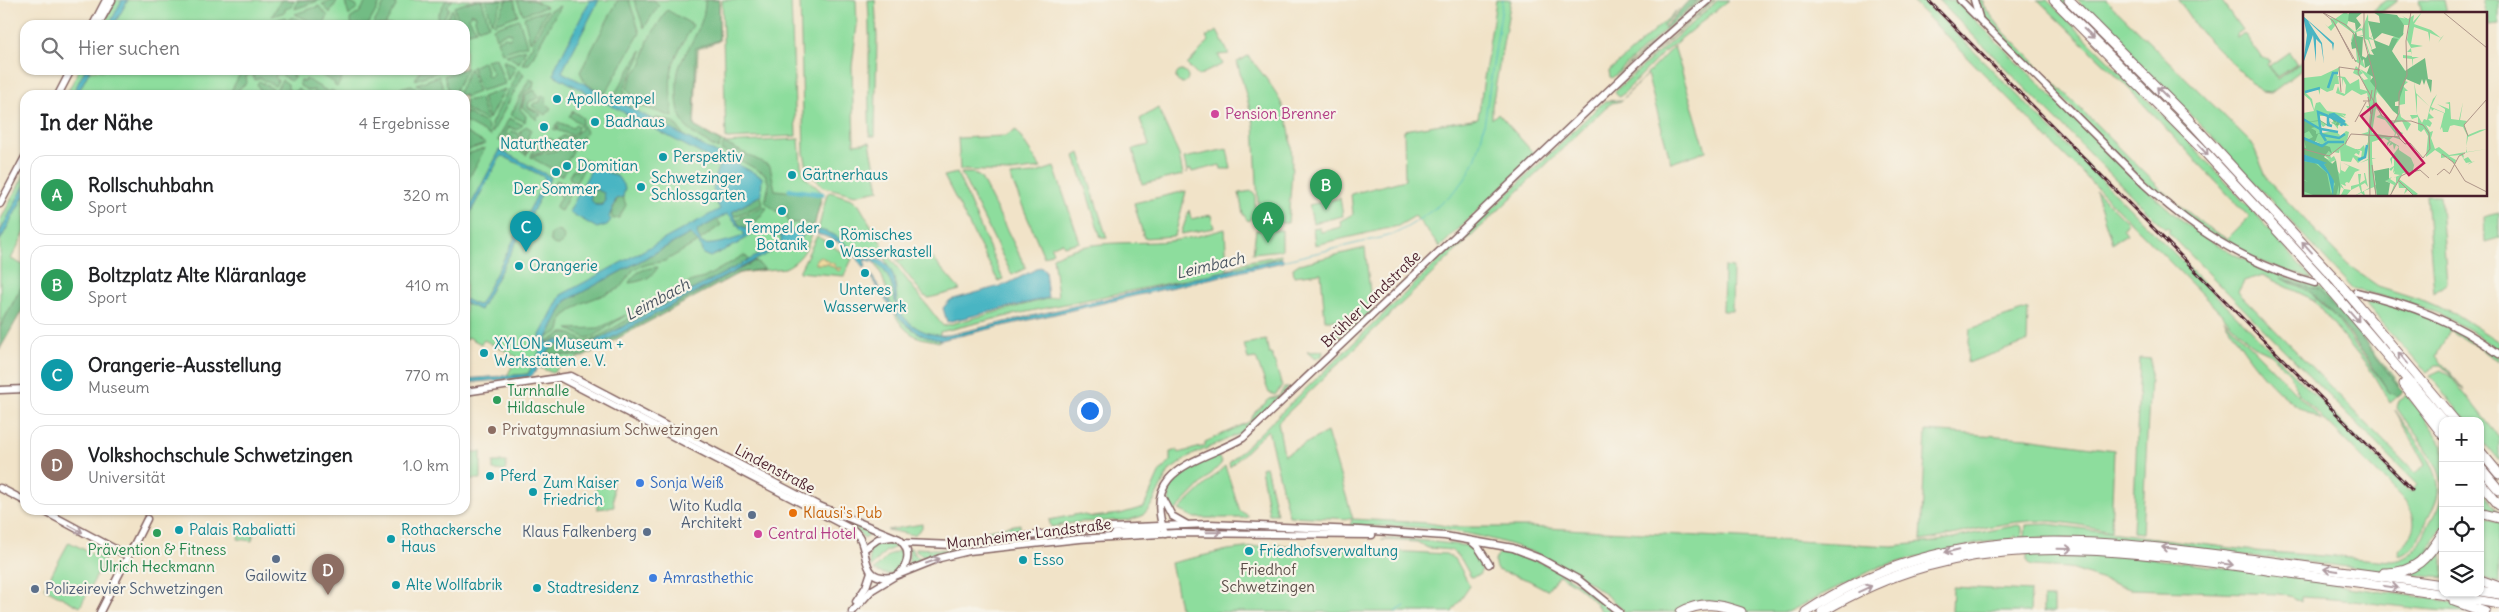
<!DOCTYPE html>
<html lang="de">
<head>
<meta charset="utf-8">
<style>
  :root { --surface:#fff; --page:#f6f6f6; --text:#202124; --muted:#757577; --line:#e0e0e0; --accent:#ea580c }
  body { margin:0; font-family:Delius,sans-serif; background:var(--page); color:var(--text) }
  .controls { position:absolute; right:15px; bottom:15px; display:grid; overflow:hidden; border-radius:10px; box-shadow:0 1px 4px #0004 }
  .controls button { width:45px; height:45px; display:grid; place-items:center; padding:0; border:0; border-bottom:1px solid var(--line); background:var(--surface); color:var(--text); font:25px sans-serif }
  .you { position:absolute; left:1089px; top:410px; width:18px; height:18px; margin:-12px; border:4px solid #fff; border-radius:50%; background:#1a73e8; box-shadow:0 0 0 8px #1a73e833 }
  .badge { display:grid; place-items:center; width:32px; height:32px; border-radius:50%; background:var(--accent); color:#fff; font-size:16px; font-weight:700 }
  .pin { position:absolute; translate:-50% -41px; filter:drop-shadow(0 1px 2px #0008) }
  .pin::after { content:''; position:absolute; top:26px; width:18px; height:15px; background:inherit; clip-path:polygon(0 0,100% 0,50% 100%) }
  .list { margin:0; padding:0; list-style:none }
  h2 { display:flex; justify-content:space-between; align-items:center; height:65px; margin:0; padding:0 20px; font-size:21px }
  h2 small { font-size:16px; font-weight:400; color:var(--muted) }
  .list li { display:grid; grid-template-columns:32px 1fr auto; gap:15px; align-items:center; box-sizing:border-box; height:80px; margin:0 10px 10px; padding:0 10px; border:1px solid var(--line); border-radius:15px }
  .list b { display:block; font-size:19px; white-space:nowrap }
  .list p { margin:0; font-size:16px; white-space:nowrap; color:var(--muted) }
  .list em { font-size:16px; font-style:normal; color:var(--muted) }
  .icon { flex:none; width:28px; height:28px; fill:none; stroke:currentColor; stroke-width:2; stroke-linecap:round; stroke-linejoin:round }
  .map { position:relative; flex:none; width:2499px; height:612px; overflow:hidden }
  .search { position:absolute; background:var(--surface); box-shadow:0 1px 4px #0004; left:20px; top:20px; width:450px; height:55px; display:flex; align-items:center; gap:12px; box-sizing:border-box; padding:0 18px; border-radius:15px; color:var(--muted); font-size:19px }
  .panel { position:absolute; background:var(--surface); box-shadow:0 1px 4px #0004; left:20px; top:90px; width:450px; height:425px; border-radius:15px }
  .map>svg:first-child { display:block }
  .green { fill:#8ddd9d; stroke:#6c7e64 }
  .forest { fill:#72bc84; stroke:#5e6e58 }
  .sand { fill:#eeda9e; stroke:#9c7c64 }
  .water { fill:#48b5c3; stroke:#496a77; fill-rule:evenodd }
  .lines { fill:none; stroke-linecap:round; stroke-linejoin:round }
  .stream { stroke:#48b5c3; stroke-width:1 }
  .canal { stroke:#48b5c3; stroke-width:5 }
  .secondary-casing { stroke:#846462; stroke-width:9 }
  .highway-casing { stroke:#846462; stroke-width:11 }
  .secondary { stroke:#fff; stroke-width:6 }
  .highway { stroke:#fff; stroke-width:9 }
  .rail-casing { stroke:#4a1f2b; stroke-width:3 }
  .rail { stroke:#f7f3e8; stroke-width:1; stroke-dasharray:4; stroke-linecap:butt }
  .highway-bridge-casing { stroke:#846462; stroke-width:11; stroke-linecap:butt }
  .highway-bridge { stroke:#fff; stroke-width:9 }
  .oneway { stroke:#ae9aa0 }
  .culture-dot { fill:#0f9aa8; stroke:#f7f3e8; stroke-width:2 }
  .hotel-dot { fill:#d1479c; stroke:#f7f3e8; stroke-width:2 }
  .leisure-dot { fill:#2e9e5b; stroke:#f7f3e8; stroke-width:2 }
  .education-dot { fill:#8d6e63; stroke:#f7f3e8; stroke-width:2 }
  .shop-dot { fill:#3f7fe0; stroke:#f7f3e8; stroke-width:2 }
  .food-dot { fill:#e8710a; stroke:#f7f3e8; stroke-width:2 }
  .service-dot { fill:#5c6f8a; stroke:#f7f3e8; stroke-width:2 }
  .labels { text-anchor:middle; stroke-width:4.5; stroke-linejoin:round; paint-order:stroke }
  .culture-label { font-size:15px; fill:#0d838f; stroke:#f7f3e8; text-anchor:start }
  .hotel-label { font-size:15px; fill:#b23c85; stroke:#f7f3e8; text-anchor:start }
  .street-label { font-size:15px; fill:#4a1f2b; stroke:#f7f3e8 }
  .leisure-label { font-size:15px; fill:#27864d; stroke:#f7f3e8; text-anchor:start }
  .education-label { font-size:15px; fill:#785e54; stroke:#f7f3e8; text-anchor:start }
  .shop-label { font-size:15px; fill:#366cbe; stroke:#f7f3e8; text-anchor:start }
  .service-label { font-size:15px; fill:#4e5e75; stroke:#f7f3e8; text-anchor:end }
  .food-label { font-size:15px; fill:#c56008; stroke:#f7f3e8; text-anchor:start }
  .park-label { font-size:15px; fill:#5b4e48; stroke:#f7f3e8 }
  .water-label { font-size:16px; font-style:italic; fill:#495460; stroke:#f7f3e8 }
  .inset-river { fill:none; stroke:#48b5c3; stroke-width:2.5 }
  .inset-road { fill:none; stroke:#ae9589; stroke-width:1 }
  .view { fill:#c2185b; fill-opacity:0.15; stroke:#c2185b; stroke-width:2.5 }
  .inset-edge { fill:none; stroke:#4a1f2b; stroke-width:2.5 }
</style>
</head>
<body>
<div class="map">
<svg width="2499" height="612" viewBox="0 0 2499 612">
  <rect width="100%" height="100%" fill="#f7f3e8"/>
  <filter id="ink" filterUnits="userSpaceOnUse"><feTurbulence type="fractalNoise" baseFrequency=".02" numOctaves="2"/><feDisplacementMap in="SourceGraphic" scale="10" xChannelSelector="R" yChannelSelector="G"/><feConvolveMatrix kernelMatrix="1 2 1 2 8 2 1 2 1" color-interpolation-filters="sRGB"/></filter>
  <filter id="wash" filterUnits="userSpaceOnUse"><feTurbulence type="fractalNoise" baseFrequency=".0096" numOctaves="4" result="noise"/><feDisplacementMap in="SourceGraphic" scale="20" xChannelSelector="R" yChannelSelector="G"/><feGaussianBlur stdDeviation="1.12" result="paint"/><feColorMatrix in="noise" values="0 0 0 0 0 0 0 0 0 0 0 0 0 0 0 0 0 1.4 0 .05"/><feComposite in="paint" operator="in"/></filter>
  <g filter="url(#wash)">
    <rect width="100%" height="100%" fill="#f1e3c8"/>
    <!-- green -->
    <g class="green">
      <path d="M 116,0 L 719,0 L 719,41 L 698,49 L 694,126 L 724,143 L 799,139 L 801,165 L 805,177 L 822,192 C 822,199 820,205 818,211 C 812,234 809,257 785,268 L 739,273 L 567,364 L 548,353 L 576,355 L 543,347 L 528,374 L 507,376 L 517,357 L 484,340 L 481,344 L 468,337 L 465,341 L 465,95 L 66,95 L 79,70 L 465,70 L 465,25 L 103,25 Z"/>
      <polygon points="722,0 791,0 796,136 726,139"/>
      <polygon points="800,0 856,0 857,25 852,67 854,144 870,142 879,190 855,195 824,187 808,172 804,153"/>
      <path d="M 868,0 L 875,0 L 877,37 L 875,136 L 870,136 C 867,90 871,45 868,0 Z"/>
      <polygon points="1496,0 1511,0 1492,106 1492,119 1498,113 1535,155 1440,247 1415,216 1398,226 1315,245 1313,228 1319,227 1321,232 1341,227 1340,221 1353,214 1351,194 1405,180 1404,130 1478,118"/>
      <polygon points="1701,0 1704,0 1616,77"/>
      <polygon points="1713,0 1715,0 1616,87"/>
      <polygon points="1718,0 1729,0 1663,53 1623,94 1619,97 1616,94 1615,91"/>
      <path d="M 1911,0 L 1923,0 L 2411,492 L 2417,485 L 2168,232 L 2170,230 L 2167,227 L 2165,229 L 1938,0 L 1954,0 L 1966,11 L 2135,179 L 2181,220 L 2208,239 L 2243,259 L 2289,278 L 2318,286 L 2346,316 L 2399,384 L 2398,385 L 2319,290 L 2287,281 L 2308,290 L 2336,318 L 2389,392 L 2398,396 L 2390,403 L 2371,371 L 2314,300 L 2262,275 L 2244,281 L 2238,292 L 2416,474 L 2425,464 L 2395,410 C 2409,431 2442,468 2438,493 C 2436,505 2429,515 2425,525 C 2418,539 2414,551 2399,556 L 2398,551 C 2416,531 2421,520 2401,497 L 2299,394 L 2290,374 L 2270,354 L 2253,346 Z"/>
      <path d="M 1976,0 L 1983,0 L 1983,5 L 2004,32 L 2164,192 L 2204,225 L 2227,239 L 2249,217 L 2115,74 L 2038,0 L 2047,0 C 2139,90 2230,182 2312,279 C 2283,270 2253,260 2227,245 C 2154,203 2098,134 2040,74 C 2019,53 1986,29 1976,0 Z"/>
      <polygon points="2059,0 2064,0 2237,175 2235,178"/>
      <polygon points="2076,0 2106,0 2252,143 2268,181 2348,265 2378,286 2425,301 2457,315 2499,342 2499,351 2469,330 2440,314 2410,303 2353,289 2203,127"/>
      <polygon points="2178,0 2221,0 2242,30 2237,34 2237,38 2244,33 2261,57 2271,61 2267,64 2278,79 2304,60 2304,68 2271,93 2261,92 2198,29"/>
      <polygon points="2387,0 2398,0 2379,14 2368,14"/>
      <polygon points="2419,0 2444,0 2447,14 2422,14"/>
      <polygon points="2482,0 2499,0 2499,24 2489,25"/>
      <polygon points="1679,9 1665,24 1663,27 1667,28 1612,78 1610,77 1609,71"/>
      <polygon points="1217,31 1229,54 1218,55 1223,64 1198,76 1187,65 1209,41 1206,37"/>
      <path d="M 1674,46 L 1706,151 L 1671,163 L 1647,74 L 1621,101 L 1612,103 L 1606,107 L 1278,422 L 1284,455 L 1327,432 L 1353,519 L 1428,523 L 1453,527 L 1528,527 L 1892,546 L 1933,542 L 2018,525 L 2022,527 L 2022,535 L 2025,536 L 2026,525 L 2048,524 L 2255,551 L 2392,561 C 2412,558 2418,547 2426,530 C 2432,518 2441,505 2442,491 C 2444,463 2411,431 2397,408 L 2399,400 L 2406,395 L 2425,418 L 2443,445 L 2443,526 L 2426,553 L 2407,567 L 2383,571 L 2103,539 L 2016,538 L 2015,535 L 2012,539 L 1980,543 L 1881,566 L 1787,612 L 1747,612 L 1728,605 L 1701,600 L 1676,612 L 1625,612 C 1552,540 1449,522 1350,527 L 1352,519 L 1289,516 L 1268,430 L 1230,467 L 1229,463 L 1594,111 L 1605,101 L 1622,100 Z"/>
      <polygon points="2289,52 2297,64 2278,77 2269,66"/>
      <path d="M 1248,56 C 1258,68 1268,80 1276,93 C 1299,132 1291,180 1288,223 L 1286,223 L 1259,222 L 1254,124 L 1237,62 Z"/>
      <circle cx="1182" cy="77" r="6"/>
      <polygon points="1158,108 1179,155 1183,175 1142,184 1133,149 1149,145 1140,119"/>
      <polygon points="1016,130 1041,168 1011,172 960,170 958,138 1005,136"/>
      <polygon points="1227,149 1231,169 1221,169 1220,165 1192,172 1191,169 1188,170 1187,173 1184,158"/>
      <polygon points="1080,153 1107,238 1101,238 1075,156"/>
      <polygon points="1054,167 1080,242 1064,246 1062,242 1051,247 1053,252 1044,257 1010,176 1033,174"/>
      <polygon points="25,173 25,232 11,259 25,266 25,285 23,284 0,327 0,221"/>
      <polygon points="957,173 1003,279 998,281 944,176"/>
      <polygon points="961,173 974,173 981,178 1026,268 1012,275"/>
      <polygon points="2095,190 2127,222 2123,228 2127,234 2112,243"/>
      <polygon points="1186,191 1175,236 1144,238 1134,203"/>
      <polygon points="1252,191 1255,194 1255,215 1248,221 1243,214 1239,193"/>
      <path d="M 830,192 L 852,199 L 859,205 L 890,258 L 943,326 L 1058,296 L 1053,257 C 1092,238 1127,245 1169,241 C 1188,239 1207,234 1225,229 L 1227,270 L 1249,261 L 1281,255 L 1282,257 C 1169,287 1053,303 940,332 L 939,342 C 932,340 922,339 915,336 C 885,319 892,286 874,262 L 888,264 L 885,261 L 887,258 L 857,253 L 832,234 L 818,230 L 827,194 Z"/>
      <polygon points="2426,195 2440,195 2447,283 2434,293"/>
      <polygon points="1340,198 1343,216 1313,223 1309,205"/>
      <polygon points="1189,210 1191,219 1211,215 1214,228 1181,234"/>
      <polygon points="2499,212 2499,238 2485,242 2484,216"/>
      <polygon points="1256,230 1282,230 1282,250 1253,253"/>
      <polygon points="817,236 852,259 844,276 799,272"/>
      <polygon points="1365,248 1372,310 1370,314 1348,334 1339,337 1337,336 1336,320 1325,320 1321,273 1294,276 1293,268 1299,264"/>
      <polygon points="929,254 960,290 929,298 924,296 896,260"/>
      <polygon points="1724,267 1733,268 1732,311 1723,311"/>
      <path d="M 2362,296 C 2413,308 2456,326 2499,357 L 2499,361 L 2450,330 L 2436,356 L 2465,391 L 2441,365 L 2436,365 L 2427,372 L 2420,366 L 2360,297 Z"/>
      <polygon points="2028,309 2027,342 1967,363 1970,329"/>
      <path d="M 2224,319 L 2322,420 C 2277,400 2249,360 2224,319 Z"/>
      <polygon points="1266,340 1269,354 1272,354 1282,386 1275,395 1269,393 1256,358 1248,359 1244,344"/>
      <polygon points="1323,351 1322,356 1315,359 1307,352"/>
      <polygon points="544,358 559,366 553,373 540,368"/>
      <polygon points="2140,358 2151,359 2142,533 2133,532"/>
      <polygon points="2441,370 2451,377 2499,437 2499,461 2480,438 2480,421 2466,421 2430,375"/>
      <polygon points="1284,388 1289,388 1239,434 1190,456 1169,471 1151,506 1142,516 1129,520 1080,522 1051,527 1049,520 1079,514 1093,517 1120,514 1144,507 1159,473 1170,461 1170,452 1177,450 1178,453 1205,446 1205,442 1249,422 1256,411 1270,399 1279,396"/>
      <path d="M 1926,431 L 2026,438 L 2114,450 L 2111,531 C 2085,526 2058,520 2031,521 C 1994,523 1958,535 1921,541 Z"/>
      <rect x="465" y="452" width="16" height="27"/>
      <path d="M 1217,456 L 1222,461 L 1221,464 L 1173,513 C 1158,482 1189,460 1217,456 Z"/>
      <polygon points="493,462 507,462 505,471 493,470"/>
      <polygon points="1225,466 1240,511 1249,516 1245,518 1195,518 1179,510"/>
      <polygon points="1266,466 1277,514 1269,514 1261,468"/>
      <polygon points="612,478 614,507 597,509 595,481"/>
      <polygon points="2480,488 2499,512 2499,515 2480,511"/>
      <polygon points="2480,516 2499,522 2499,583 2480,577"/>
      <polygon points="848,522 875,532 864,538"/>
      <polygon points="922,524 922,528 914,535 887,530"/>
      <polygon points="1020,524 1020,532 990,535 987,530"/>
      <polygon points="251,530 254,531 252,541 238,539 239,532"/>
      <polygon points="2443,537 2443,578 2403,574"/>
      <polygon points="1040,538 1040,540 965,549 927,560 915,550 915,548 954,550"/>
      <path d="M 1399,538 L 1470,546 C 1483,551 1487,563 1479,575 L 1471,577 L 1461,559 L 1451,550 L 1428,548 L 1417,542 L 1381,540 Z"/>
      <path d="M 892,540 L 900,545 L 885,552 L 871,567 C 866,546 872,542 892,540 Z"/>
      <polygon points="69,542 105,560 80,607 44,588"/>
      <polygon points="1261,544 1446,554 1456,560 1470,586 1452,612 1181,612 1171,563 1228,550 1261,546"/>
      <polygon points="909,548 911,548 914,554 924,561 909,566"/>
      <path d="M 900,550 L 905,554 C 904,571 890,580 874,570 L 889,555 Z"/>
      <path d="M 1506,551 C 1544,558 1586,586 1613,612 L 1602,612 C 1590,595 1577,585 1559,575 L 1547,590 L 1528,580 L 1497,570 C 1493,563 1495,557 1501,552 Z"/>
      <path d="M 2027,552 L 2132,556 L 2332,582 L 2347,587 L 2442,600 L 2477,612 C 2418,612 2360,599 2301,597 L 2301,602 L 2293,597 L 2279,594 L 2130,589 L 2068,568 L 2031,566 L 2027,562 Z"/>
      <polygon points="1953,587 2031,591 2030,612 1952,612"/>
      <rect x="2043" y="598" width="11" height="14"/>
    </g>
    <!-- forest -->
    <g class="forest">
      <polygon points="281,0 294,0 291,7 285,9 285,12 272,16"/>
      <polygon points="298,0 318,0 318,1 295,9"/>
      <polygon points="334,0 337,1 330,13 322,4"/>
      <polygon points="346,0 358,7 349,16 345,2"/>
      <polygon points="367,0 382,0 368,25 352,25 350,19 360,12"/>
      <polygon points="386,0 395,2 396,6 385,25 373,25"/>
      <polygon points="446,0 453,0 447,6 449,8 442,22 438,20 438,15"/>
      <polygon points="475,0 482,0 489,25 478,29 475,19 476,15 471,13 469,18 476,30 465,33 465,25 460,25 454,7"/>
      <polygon points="485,0 503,0 492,23"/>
      <polygon points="507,0 514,0 518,15 494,24"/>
      <polygon points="517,0 533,0 546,7 523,14"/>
      <polygon points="618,0 629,0 640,33 605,94 586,84 580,72"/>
      <polygon points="634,0 654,0 659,5 644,28"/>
      <path d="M 705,0 L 719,0 L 719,40 L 696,48 L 694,126 L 721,142 L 718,149 C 693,135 680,130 677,99 C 677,89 676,78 679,68 C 687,46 706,25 705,0 Z"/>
      <polygon points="1689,0 1699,0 1667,28 1664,28"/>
      <polygon points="319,6 328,16 323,25 317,25 295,14"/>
      <polygon points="560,6 529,64 522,64 530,48 534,45 532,43 550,10"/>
      <polygon points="452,9 457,25 444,24"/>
      <polygon points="547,10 530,42 524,17"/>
      <path d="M 667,10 L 693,25 C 670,65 667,71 673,117 L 638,105 L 627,88 L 633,74 L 642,64 L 648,40 Z"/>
      <polygon points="285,17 287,20 293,17 308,25 281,25 272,21"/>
      <polygon points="519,19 527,45 502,53 497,40 506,37 510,39 512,34 508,32 496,38 493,28"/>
      <polygon points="526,49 519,63 506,55"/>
      <path d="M 642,50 C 639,65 628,76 624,90 L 631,104 L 630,108 L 612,98 Z"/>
      <polygon points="496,58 505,84 480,91 472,67 484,61 487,71 486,75 490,77 493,74 486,60"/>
      <polygon points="503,60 516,67 508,81"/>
      <polygon points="465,68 467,68 453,95 450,95 444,76"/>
      <polygon points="470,68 478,92 465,97 465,95 457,95"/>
      <polygon points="519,69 524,74 492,133 491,124 508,90 513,86 511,85"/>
      <polygon points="242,70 291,70 293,71 292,76 295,77 290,81 281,74 277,74 275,77 278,81 275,86 260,78 255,80 252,74 246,76 247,83 241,87 235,95 229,95"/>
      <polygon points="312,70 347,70 337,87 334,85 335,83"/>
      <polygon points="420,70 439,70 439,71 415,80"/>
      <polygon points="439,76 446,95 439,95 416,84"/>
      <polygon points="306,79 329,92 331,90 335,92 333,95 315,95 314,90 309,91 300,86 300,80 304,82"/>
      <polygon points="529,79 534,81 533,88 525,92 520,109 526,116 525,122 511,115"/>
      <polygon points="282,80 288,84 288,89 293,92 298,89 306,95 273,95"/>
      <polygon points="259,81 273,89 270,95 261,92 257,84"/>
      <polygon points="411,85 431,95 413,95 400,88"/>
      <polygon points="505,89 489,119 482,97"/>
      <polygon points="534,90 540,97 529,102 528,107 541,114 540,116 537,115 537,120 522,107 526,94"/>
      <polygon points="542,95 546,97 546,104 551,108 546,115 532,106 534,103 540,102"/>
      <polygon points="480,98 487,121 465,109 465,101"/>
      <polygon points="573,111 583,118 582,124 586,132 575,149 558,140 563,136 573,137 581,129 579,123 569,116"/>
      <polygon points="465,112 487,124 491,136 465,122"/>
      <polygon points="509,118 523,125 517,130 509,127 504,138 519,146 520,143 508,136 511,131 518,133 527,155 498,140"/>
      <polygon points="657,118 674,122 686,138 652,120"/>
      <polygon points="558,122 573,128 575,124 578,126 577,132 571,135 553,129 555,127 558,129 559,126 555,126"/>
      <polygon points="526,126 531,129 528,137 532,145 528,153 520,132"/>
      <polygon points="465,132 486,144 465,151"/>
      <polygon points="549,138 555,141 554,148 531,155 536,147 541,147"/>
      <polygon points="557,142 573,151 565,166 568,168 561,176 557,174 558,172 530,157 557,150"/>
      <polygon points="724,143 770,166 775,190 822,195 814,226 806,223 788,223 785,208 782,207 777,212 765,202 769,185 765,174 721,150"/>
      <polygon points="485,148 465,186 465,155"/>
      <polygon points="583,158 588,161 576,183 571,181 569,176 573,170 576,171"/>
      <polygon points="556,180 573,188 561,211 555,208 561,196 552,188"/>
      <circle cx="598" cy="197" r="8"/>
      <polygon points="761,195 763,204 733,217 732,212"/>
      <polygon points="618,197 623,197 626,205 619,218 613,219 611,214"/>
      <polygon points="763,206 767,208 750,229 742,227 735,220"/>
      <polygon points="717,219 721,225 700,240 696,235 698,230"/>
      <circle cx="557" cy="238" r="7"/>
      <polygon points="690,234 698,242 665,261 649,264 634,269 619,289 582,303 563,317 560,331 547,338 566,301"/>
      <path d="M 744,255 L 750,260 L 590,344 L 556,340 L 547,344 L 548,341 C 553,339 558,335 563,333 C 573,331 580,343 591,341 L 627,320 L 641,304 L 659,303 L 692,281 L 704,278 Z"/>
      <polygon points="755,261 765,269 739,273 583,357 546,353 557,344 591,349"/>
      <path d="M 658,267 C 651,279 642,281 629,283 C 635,271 645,268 658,267 Z"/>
      <path d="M 2281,278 L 2319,290 L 2360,336 L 2403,392 L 2398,396 L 2389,392 C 2366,357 2342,318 2310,292 C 2302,286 2290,282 2281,278 Z"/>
      <polygon points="23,284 25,285 25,305 0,349 0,327"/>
      <polygon points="626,315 593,337 586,338 568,329 599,328"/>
    </g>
    <!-- sand -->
    <polygon class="sand" points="820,256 829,262 833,263 836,268 842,268 839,271 828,264 816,264 816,259"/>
    <!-- water -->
    <g class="water">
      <polygon points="122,0 128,0 114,25 109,25"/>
      <path d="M 590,0 L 599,0 L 562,72 L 762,177 L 761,195 L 732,212 L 739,225 L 746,228 L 763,226 L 778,233 L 805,228 L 808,230 L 807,234 L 803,235 C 795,250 792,248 776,249 L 591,349 L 557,344 C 540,355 541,369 530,377 L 465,383 L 465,379 L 528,374 L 542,347 L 540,335 L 561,295 L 720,209 C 710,192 712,180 720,164 L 554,75 L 555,68 ZM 727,214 C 734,217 737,228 744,233 L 744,235 C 739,239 710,246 704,244 C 701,243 699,238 697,235 L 698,230 ZM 758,229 L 781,236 L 781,243 L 590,344 L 556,340 L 547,344 L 547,338 L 566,301 L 690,234 L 699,243 L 703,254 L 710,257 L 739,243 Z"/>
      <polygon points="85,70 90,70 77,95 72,95"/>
      <polygon points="500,150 551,177 480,310 465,303 465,299 477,305 480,304 545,180 544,177 503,156 500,157 465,223 465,216"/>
      <path d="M 593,166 L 618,177 L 625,188 L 623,197 L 616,199 L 609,217 L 611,220 L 607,225 L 597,228 L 569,212 ZM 595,189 L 604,193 L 605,200 L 602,205 L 595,205 L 590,198 Z"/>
      <polygon points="25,184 25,194 0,241 0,232"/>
      <path d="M 818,230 C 842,234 843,245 860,256 C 869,262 880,255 888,266 C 905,290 884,309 919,329 C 929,334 937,336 949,335 L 1282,258 L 1283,262 L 941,340 C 905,336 888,304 870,276 L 871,275 L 896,311 C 895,290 888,261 864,260 L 866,266 L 863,268 C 855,250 835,238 817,234 Z"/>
      <polygon points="1040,267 1045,270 1048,298 947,322 943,308 950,300 1007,284"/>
    </g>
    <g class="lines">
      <!-- stream -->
      <g class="stream">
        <path d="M 1282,261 L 1392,235 C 1413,226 1455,196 1467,176 C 1482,152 1485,119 1489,91 C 1494,61 1498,30 1503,0"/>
        <polyline points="1395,612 1405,606"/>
      </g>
      <!-- canal -->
      <polyline class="canal" points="790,190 822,194"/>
    </g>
  </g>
  <g filter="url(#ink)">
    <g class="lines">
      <defs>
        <g id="secondary">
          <path d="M 1960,0 L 2144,184 C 2193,230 2249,265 2315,283"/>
          <polyline points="1974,0 1979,17"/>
          <polyline points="93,25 106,0"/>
          <polyline points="98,25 112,0"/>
          <polyline points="58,95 71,70"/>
          <polyline points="0,204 25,157"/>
          <path d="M 2356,292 C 2409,304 2455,321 2499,354"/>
          <path d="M 561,378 L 851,529 C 874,544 855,582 892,577"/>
          <polyline points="0,390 25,389"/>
          <path d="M 465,392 L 571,376 L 817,505 L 899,539 C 911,549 909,563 900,573"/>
          <polyline points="0,488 25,501"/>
          <polyline points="1162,497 1172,516 1186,524"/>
          <polyline points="42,510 128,556"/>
          <polyline points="1115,534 1157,530 1162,525"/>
          <path d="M 1165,534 C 1140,467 1201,462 1243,438 L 1650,51 L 1708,0"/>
          <polyline points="1471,541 1478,547 1489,564"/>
          <polyline points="903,543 954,545 1086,529 1209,524 1359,530 1445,536 1513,548 1539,558 1579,580 1619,612"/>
          <polyline points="864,549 878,539 892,537"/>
          <polyline points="856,602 866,587 871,572"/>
          <polyline points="100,612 147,519"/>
          <polyline points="852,612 872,590 895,576 940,558 969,551 1079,539 1176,533 1372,535"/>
        </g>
        <g id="highway">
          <polyline points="2054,0 2202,149 2322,279"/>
          <polyline points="2069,0 2188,119 2339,283"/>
          <polyline points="2333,292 2443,421"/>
          <polyline points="2350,296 2455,421"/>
          <polyline points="2404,384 2443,435"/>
          <polyline points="2480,451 2499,474"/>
          <polyline points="2480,467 2499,490"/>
          <polyline points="2480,482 2499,505"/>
          <polyline points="2480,513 2499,518"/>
          <path d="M 2384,573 C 2415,574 2428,557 2443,533"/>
          <polyline points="2480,580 2499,587"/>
          <polyline points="2480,591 2499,594"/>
          <polyline points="2454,601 2485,612"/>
          <path d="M 1681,612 C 1702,601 1719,604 1741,612"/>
          <path d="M 1806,612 C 1942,520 2087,538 2241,558 C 2308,567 2376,575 2443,585"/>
          <path d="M 1822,612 C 1965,524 2110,548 2267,570 C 2344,580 2422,590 2499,604"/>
        </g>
      </defs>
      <!-- secondary casing -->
      <use href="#secondary" class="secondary-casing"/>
      <!-- highway casing -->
      <use href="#highway" class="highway-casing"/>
      <!-- secondary -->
      <use href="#secondary" class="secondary"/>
      <!-- highway -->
      <use href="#highway" class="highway"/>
      <defs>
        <polyline id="rail" points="1928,0 2412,490"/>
      </defs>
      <!-- rail casing -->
      <use href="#rail" class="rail-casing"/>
      <!-- rail -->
      <use href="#rail" class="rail"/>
      <defs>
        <g id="highway-bridge">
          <polyline points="2322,279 2333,292"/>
          <polyline points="2339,283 2350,296"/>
        </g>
      </defs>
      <!-- highway-bridge casing -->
      <use href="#highway-bridge" class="highway-bridge-casing"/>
      <!-- highway-bridge -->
      <use href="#highway-bridge" class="highway-bridge"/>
    </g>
    <!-- one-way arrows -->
    <defs><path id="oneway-shaft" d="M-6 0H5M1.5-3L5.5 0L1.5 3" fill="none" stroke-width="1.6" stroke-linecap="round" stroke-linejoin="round" transform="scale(1.25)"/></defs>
    <g class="oneway">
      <use href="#oneway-shaft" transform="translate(2089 34) rotate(44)"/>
      <use href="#oneway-shaft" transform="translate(2162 92) rotate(-135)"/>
      <use href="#oneway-shaft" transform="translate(2203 150) rotate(47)"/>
      <use href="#oneway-shaft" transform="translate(2307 247) rotate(-132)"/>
      <use href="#oneway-shaft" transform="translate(2354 316) rotate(49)"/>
      <use href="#oneway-shaft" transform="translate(2403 358) rotate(-130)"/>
      <use href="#oneway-shaft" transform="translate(76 529) rotate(28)"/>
      <use href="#oneway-shaft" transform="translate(1214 532) rotate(-1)"/>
      <use href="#oneway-shaft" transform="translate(2169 548) rotate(-173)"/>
      <use href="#oneway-shaft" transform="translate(2065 549) rotate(1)"/>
      <use href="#oneway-shaft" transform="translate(1952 551) rotate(167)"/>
      <use href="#oneway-shaft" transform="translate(933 561) rotate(-19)"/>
      <use href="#oneway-shaft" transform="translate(2226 564) rotate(8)"/>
      <use href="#oneway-shaft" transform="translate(2331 570) rotate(-172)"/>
      <use href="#oneway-shaft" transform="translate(2391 587) rotate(8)"/>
      <use href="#oneway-shaft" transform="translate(1865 589) rotate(-25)"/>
    </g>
  </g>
  <!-- markers -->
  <g class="culture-dot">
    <circle cx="557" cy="99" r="5"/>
    <circle cx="595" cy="122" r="5"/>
    <circle cx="544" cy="127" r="5"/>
    <circle cx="663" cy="157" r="5"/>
    <circle cx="567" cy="166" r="5"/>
    <circle cx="556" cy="172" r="5"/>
    <circle cx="792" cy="175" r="5"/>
    <circle cx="641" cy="187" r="5"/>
    <circle cx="782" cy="211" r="5"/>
    <circle cx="830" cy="244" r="5"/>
    <circle cx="519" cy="266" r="5"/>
    <circle cx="865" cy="273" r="5"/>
    <circle cx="484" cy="353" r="5"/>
    <circle cx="490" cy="476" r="5"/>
    <circle cx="533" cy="492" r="5"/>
    <circle cx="179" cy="530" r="5"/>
    <circle cx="391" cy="539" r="5"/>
    <circle cx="1249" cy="551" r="5"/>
    <circle cx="1023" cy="560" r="5"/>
    <circle cx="396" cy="585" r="5"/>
    <circle cx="537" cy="588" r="5"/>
  </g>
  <g class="hotel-dot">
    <circle cx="1215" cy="114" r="5"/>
    <circle cx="758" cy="534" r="5"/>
  </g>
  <g class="leisure-dot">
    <circle cx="497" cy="400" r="5"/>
    <circle cx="157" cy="533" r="5"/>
  </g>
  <circle class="education-dot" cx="492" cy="430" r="5"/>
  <g class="shop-dot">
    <circle cx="640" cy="483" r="5"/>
    <circle cx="653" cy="578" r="5"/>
  </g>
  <circle class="food-dot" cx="793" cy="513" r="5"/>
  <g class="service-dot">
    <circle cx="752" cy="515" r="5"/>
    <circle cx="647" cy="532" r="5"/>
    <circle cx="276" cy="559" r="5"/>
    <circle cx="35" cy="589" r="5"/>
  </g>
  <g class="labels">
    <!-- culture labels -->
    <g class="culture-label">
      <text x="567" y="104">Apollotempel</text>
      <text x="605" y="127">Badhaus</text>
      <text x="544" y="149" text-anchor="middle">Naturtheater</text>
      <text x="673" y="162">Perspektiv</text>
      <text x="577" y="171">Domitian</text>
      <text x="802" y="180">Gärtnerhaus</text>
      <text x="651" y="183">Schwetzinger<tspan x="651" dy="17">Schlossgarten</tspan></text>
      <text x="556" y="194" text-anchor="middle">Der Sommer</text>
      <text x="782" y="233" text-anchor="middle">Tempel der<tspan x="782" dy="17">Botanik</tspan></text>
      <text x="840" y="240">Römisches<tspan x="840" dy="17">Wasserkastell</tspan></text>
      <text x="529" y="271">Orangerie</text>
      <text x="865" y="295" text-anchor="middle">Unteres<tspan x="865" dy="17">Wasserwerk</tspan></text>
      <text x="494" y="349">XYLON - Museum +<tspan x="494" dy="17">Werkstätten e. V.</tspan></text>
      <text x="500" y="481">Pferd</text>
      <text x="543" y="488">Zum Kaiser<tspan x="543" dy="17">Friedrich</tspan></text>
      <text x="189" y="535">Palais Rabaliatti</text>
      <text x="401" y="535">Rothackersche<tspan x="401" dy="17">Haus</tspan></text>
      <text x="1259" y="556">Friedhofsverwaltung</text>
      <text x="1033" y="565">Esso</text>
      <text x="406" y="590">Alte Wollfabrik</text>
      <text x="547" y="593">Stadtresidenz</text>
    </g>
    <!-- hotel labels -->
    <g class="hotel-label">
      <text x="1225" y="119">Pension Brenner</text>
      <text x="768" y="539">Central Hotel</text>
    </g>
    <!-- street labels -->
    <g class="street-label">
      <text transform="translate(1371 299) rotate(-44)" y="5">Brühler Landstraße</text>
      <text transform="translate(775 469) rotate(28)" y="5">Lindenstraße</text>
      <text transform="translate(1029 534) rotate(-7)" y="5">Mannheimer Landstraße</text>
    </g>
    <!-- leisure labels -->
    <g class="leisure-label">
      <text x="507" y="396">Turnhalle<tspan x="507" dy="17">Hildaschule</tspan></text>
      <text x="157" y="555" text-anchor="middle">Prävention &amp; Fitness<tspan x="157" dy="17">Ulrich Heckmann</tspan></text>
    </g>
    <!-- education labels -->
    <g class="education-label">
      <text x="502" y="435">Privatgymnasium Schwetzingen</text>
    </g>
    <!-- shop labels -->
    <g class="shop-label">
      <text x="650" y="488">Sonja Weiß</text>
      <text x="663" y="583">Amrasthethic</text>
    </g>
    <!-- service labels -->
    <g class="service-label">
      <text x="742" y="511">Wito Kudla<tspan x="742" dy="17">Architekt</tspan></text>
      <text x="637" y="537">Klaus Falkenberg</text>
      <text x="276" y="581" text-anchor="middle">Gailowitz</text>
      <text x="45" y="594" text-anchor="start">Polizeirevier Schwetzingen</text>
    </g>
    <!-- food labels -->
    <g class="food-label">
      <text x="803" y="518">Klausi's Pub</text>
    </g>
    <!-- park labels -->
    <g class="park-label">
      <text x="1268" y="575">Friedhof<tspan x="1268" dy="17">Schwetzingen</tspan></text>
    </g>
    <!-- water labels -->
    <g class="water-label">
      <text transform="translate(1210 265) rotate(-13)" y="6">Leimbach</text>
      <text transform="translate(657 299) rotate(-28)" y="6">Leimbach</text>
    </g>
  </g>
  <!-- overview -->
  <g transform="translate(2303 12)">
    <rect width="184" height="184" fill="#f1e3c8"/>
    <path d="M 42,0 L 47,3 L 44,13 L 52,20 L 57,16 L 59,17 L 65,2 L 66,25 L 68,26 L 69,23 L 70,23 L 68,26 L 71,28 L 66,27 L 71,43 L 65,28 L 62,27 L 73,60 L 72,54 L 73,53 L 74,66 L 60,24 L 56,23 L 60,23 L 59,18 L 51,21 L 62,56 L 51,48 L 54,48 L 52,28 L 48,29 L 50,21 L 35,10 L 28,19 L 22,12 L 25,15 L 29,12 L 27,6 L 32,7 ZM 119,0 L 111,12 L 128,18 L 138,26 L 141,23 L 135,31 L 138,26 L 127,21 L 127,30 L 125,20 L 111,15 L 108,32 L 120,34 L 108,36 L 109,45 L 116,45 L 110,47 L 110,55 L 109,47 L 100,46 L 100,43 L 109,44 L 108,40 L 104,40 L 108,36 L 104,28 L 106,13 L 101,13 L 93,5 L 105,7 L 103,7 L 99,4 L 93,1 L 105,7 L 111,3 L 110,10 ZM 101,21 L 88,39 L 104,61 L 102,69 L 105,70 L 100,74 L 105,79 L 102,79 L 102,92 L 96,93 L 96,97 L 98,105 L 108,112 L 104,119 L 99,109 L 91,111 L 91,117 L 100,121 L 97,125 L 93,121 L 92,125 L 94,124 L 98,128 L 90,125 L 86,128 L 96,134 L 96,138 L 108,146 L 111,153 L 112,149 L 110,158 L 117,158 L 100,161 L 96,167 L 115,182 L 111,184 L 105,178 L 101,182 L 103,176 L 96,176 L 95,169 L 87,184 L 91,173 L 83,169 L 73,174 L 74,184 L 71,175 L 66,177 L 68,184 L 66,177 L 61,179 L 62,184 L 58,181 L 51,184 L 58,180 L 56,174 L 48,178 L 48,174 L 56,172 L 55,162 L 58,162 L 57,171 L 62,168 L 61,161 L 62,161 L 65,175 L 62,171 L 58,173 L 59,180 L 66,176 L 65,148 L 57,151 L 65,147 L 64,132 L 63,145 L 55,151 L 50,145 L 48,150 L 38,149 L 37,137 L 36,141 L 30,140 L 27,143 L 28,146 L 31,144 L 33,148 L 28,150 L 37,162 L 38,149 L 38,158 L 42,160 L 46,154 L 40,151 L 57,158 L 52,160 L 46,171 L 44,170 L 42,171 L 43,174 L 38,172 L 41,177 L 48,178 L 44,183 L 38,183 L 41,177 L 38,175 L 36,184 L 0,184 L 0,137 L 3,137 L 0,135 L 0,101 L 11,99 L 7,88 L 0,82 L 0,66 L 18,64 L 37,55 L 34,64 L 42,65 L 47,72 L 56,67 L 57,77 L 64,79 L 58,65 L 50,61 L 53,54 L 60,61 L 57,63 L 61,68 L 65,67 L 57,57 L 64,61 L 67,53 L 68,69 L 72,73 L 72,65 L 75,78 L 75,66 L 91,65 L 92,60 L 88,58 L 80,36 L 86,36 L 90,25 ZM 35,65 L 39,66 L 40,75 L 40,67 L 43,73 L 42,82 L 37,80 L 35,74 L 33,81 L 41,84 L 49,78 L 58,83 L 64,81 L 67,94 L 63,94 L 67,100 L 63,103 L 67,100 L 67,103 L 65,120 L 58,122 L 65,124 L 65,130 L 62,137 L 61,133 L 57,137 L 52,137 L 59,139 L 58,146 L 51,143 L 53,141 L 56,143 L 57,139 L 43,133 L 46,120 L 43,119 L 36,126 L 37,123 L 32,119 L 18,121 L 17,111 L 20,115 L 23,113 L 17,109 L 17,104 L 25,104 L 25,109 L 26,104 L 33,105 L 39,111 L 30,109 L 28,114 L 30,111 L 35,117 L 35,113 L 46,114 L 36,104 L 43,106 L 38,102 L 42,104 L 43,102 L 24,99 L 17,90 L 13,91 L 11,98 L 9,87 L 3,81 L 15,77 L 17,83 L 17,76 L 24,80 L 30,78 L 32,72 L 36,72 ZM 95,71 L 100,75 L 96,81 L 96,102 L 89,96 L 95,103 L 91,110 L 80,105 L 74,93 L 73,84 L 74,80 L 85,92 L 80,74 L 86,73 L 88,78 L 95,77 ZM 73,96 L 78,102 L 73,105 L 82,108 L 92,121 L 91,125 L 69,121 ZM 81,126 L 86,129 L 84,131 L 84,134 L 88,129 L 86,134 L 90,132 L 91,138 L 93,133 L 96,135 L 87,147 L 89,153 L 89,146 L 91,147 L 91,154 L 86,157 L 88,159 L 91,155 L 90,161 L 92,159 L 91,162 L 97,163 L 90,166 L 93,165 L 93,171 L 87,167 L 89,165 L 72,173 L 69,147 L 73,147 L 69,146 L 69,135 L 77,135 L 69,135 L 69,130 ZM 10,128 L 22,134 L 26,139 L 22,144 L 27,148 L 3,138 ZM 111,69 L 113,81 L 127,95 L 130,87 L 132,85 L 134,82 L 128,95 L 142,101 L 142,97 L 134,92 L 146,97 L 146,92 L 142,91 L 147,90 L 148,107 L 156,108 L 160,90 L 157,108 L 164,109 L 161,113 L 165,123 L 177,118 L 184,117 L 165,125 L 163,136 L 164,140 L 184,137 L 160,141 L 161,146 L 158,143 L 161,147 L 165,145 L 169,150 L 172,149 L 164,153 L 168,150 L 163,151 L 158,143 L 146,144 L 153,148 L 152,152 L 144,145 L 138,146 L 138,142 L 132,138 L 123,145 L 125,124 L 121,117 L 118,120 L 115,118 L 115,105 L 109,107 L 107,103 L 114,103 ZM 114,83 L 127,95 L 124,108 L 121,107 L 119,111 L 114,102 ZM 128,96 L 129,99 L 131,97 L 141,101 L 137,118 L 139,115 L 140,120 L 145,120 L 147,114 L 151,113 L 160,115 L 164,123 L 163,140 L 146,143 L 136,135 L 132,137 L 128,126 L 130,119 L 127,120 L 123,113 L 127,115 L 129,111 L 125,107 L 131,106 L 126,101 Z" fill="#8ddd9d" fill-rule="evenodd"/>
    <path d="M 46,0 L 60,0 L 53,6 L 58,13 L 53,19 L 54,24 L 60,25 L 59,44 L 63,46 L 65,42 L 71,43 L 68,38 L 73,36 L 65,9 L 77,11 L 76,4 L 70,0 L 94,3 L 101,13 L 100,23 L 96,26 L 79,21 L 71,28 L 86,34 L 89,26 L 95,27 L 89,39 L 102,59 L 122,46 L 125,67 L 129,68 L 128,81 L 123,67 L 121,73 L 119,67 L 117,73 L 103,67 L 96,89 L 92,90 L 92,94 L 96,94 L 95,103 L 90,99 L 67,69 L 70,65 L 64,61 L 67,53 L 62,56 L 61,47 L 59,49 L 53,36 L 49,37 L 48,31 L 53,19 L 52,11 L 45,9 ZM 31,104 L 41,112 L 37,110 L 35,114 L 26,109 L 28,114 L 23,113 L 17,109 L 5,110 L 13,115 L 8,116 L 13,119 L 13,122 L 18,121 L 26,121 L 15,122 L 12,130 L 27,135 L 29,142 L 26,139 L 21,145 L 29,152 L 33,148 L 37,172 L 37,178 L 36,184 L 36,173 L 33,184 L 2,184 L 10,183 L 0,179 L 0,168 L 5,170 L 0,167 L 0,149 L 12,151 L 24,161 L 28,182 L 32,172 L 21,152 L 0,142 L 0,135 L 3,136 L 0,124 L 4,128 L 10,125 L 6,119 L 0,122 L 0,107 L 3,107 L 3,110 L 17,108 L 25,113 L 26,109 L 33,112 L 34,109 L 32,111 L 28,106 ZM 86,156 L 86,167 L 82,169 L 87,171 L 85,184 L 74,184 L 71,159 Z" fill="#72bc84"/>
    <path d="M 0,4 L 31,31 L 30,39 L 29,32 L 5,9 L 19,31 L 21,52 L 18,32 L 13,27 L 13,50 L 10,23 L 0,52 L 4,23 ZM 0,142 L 24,151 L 21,152 L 31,169 L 30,184 L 25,162 L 15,152 L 0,149 Z" fill="#48b5c3"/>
    <path class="inset-river" d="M 25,76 L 30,61 L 35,61M 2,80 L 17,76M 26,103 L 31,102 L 42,110M 27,103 L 40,110 L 38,114M 0,107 L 17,117M 29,114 L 25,113 L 25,104 L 43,113M 18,117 L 35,120M 20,123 L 36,126 L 42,122M 0,126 L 19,134 L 25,130 L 41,130M 23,129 L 18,121 L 15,100 L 25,104M 55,148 L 62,145 L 64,133"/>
    <path class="inset-road" d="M 19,0 L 43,13 L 51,22 L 57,49 L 55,61 L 79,104 L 88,109 L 108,109 L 120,113 L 126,121 L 127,137M 19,0 L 30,9 L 53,50M 61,0 L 61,27 L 73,72 L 66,124 L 67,184M 140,0 L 184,36M 32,12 L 50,47M 36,55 L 57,58M 36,55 L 38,80M 65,85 L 68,102M 60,89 L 67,89 L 69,78M 52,110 L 63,90M 165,124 L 161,113 L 184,87M 96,126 L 102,132 L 107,131 L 120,146 L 127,137M 97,127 L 90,113 L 96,101 L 96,81 L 104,63 L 103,29 L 108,0M 42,132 L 48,122 L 96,125M 0,137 L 26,144 L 41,132M 139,142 L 150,150 L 162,169 L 184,180M 69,153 L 73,184M 105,161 L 117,158 L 126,166M 147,161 L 156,144 L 162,141M 134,163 L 141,157 L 147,162M 95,168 L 111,184M 87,184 L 98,164 L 106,160"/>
    <path class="view" d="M 73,92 L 121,151 L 106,163 L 58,104 Z"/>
    <rect width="184" height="184" class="inset-edge"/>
  </g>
</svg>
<div class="controls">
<button>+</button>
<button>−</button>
<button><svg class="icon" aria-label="locate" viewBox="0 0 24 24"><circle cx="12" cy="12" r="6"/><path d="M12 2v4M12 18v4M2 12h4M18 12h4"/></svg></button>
<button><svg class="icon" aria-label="layers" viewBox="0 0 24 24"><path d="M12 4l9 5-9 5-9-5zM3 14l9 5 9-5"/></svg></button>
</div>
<div class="you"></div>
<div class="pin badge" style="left:1268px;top:243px;background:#2e9e5b">A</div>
<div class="pin badge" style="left:1326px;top:210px;background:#2e9e5b">B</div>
<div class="pin badge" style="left:526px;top:252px;background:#0f9aa8">C</div>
<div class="pin badge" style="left:328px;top:595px;background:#8d6e63">D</div>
<div class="search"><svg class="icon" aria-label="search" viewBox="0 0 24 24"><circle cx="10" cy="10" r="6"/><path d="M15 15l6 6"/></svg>Hier suchen</div>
<section class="panel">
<h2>In der Nähe<small>4 Ergebnisse</small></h2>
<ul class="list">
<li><span class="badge" style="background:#2e9e5b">A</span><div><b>Rollschuhbahn</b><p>Sport</p></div><em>320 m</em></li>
<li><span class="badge" style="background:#2e9e5b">B</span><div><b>Boltzplatz Alte Kläranlage</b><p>Sport</p></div><em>410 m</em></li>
<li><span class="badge" style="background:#0f9aa8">C</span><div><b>Orangerie-Ausstellung</b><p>Museum</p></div><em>770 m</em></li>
<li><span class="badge" style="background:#8d6e63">D</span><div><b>Volkshochschule Schwetzingen</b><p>Universität</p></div><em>1.0 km</em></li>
</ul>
</section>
</div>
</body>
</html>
